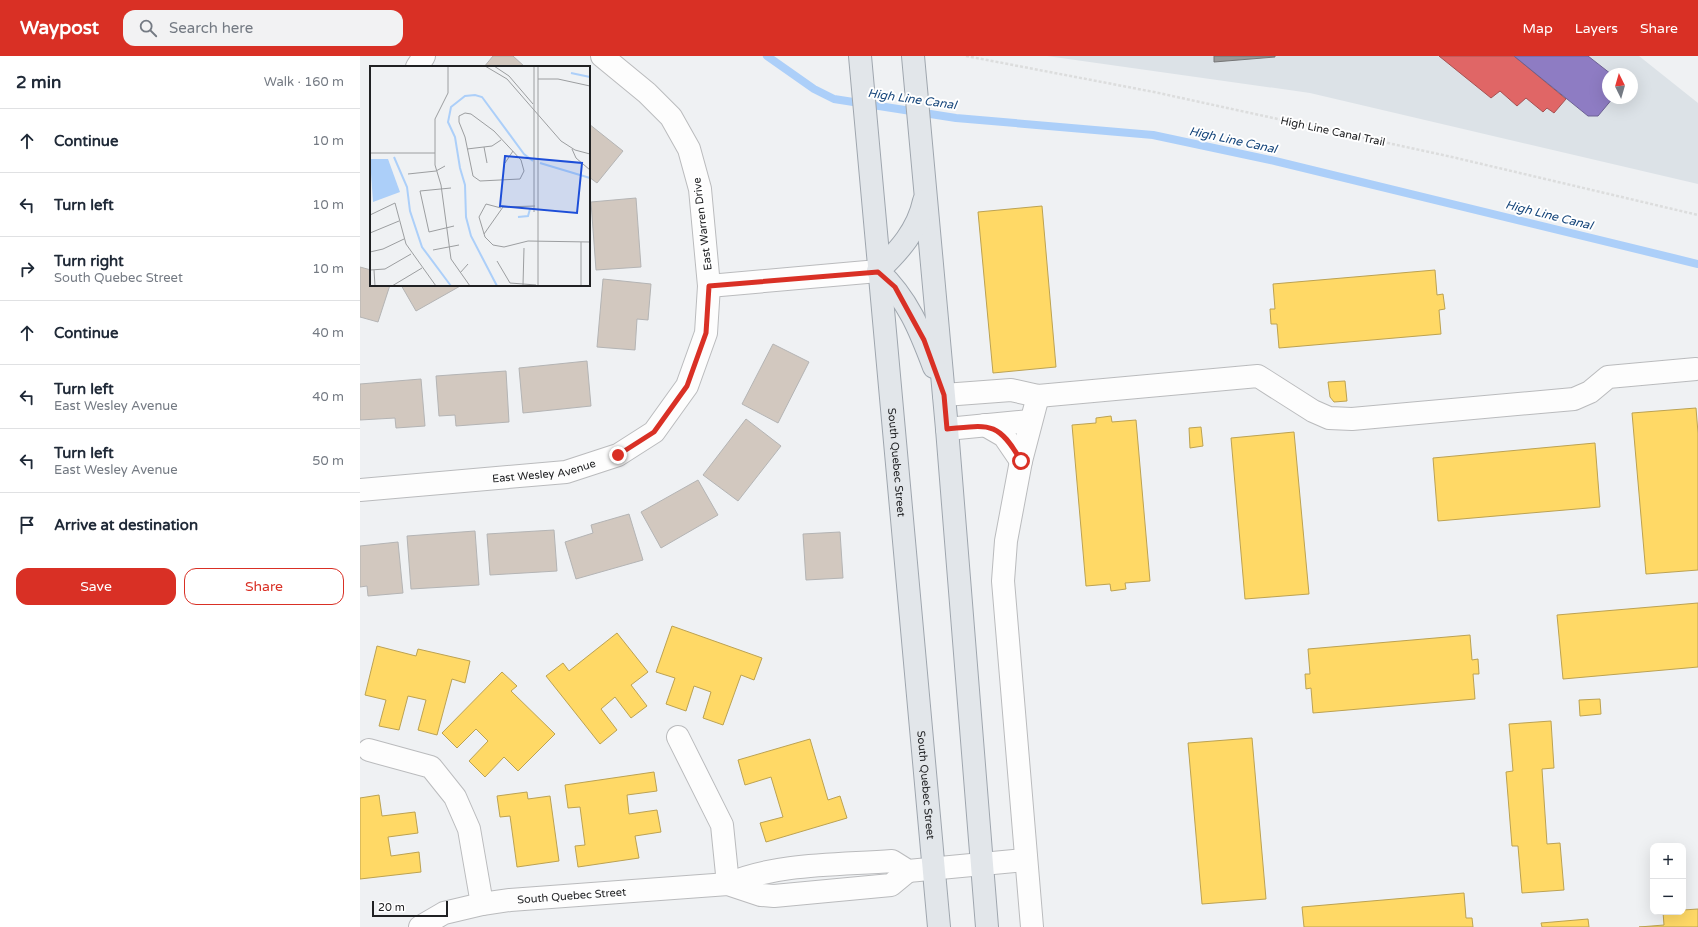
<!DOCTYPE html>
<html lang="en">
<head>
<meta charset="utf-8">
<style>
  :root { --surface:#fff; --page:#f2f2f3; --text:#1f2937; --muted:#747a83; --line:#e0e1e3; --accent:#d93025 }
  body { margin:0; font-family:"Varela Round",sans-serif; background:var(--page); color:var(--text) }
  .controls { position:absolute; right:12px; bottom:12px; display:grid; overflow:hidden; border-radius:8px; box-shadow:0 4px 16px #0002 }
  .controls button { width:36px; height:36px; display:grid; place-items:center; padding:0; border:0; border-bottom:1px solid var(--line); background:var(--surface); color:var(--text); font:20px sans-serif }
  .compass { position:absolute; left:1242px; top:12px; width:36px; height:36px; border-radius:50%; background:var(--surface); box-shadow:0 4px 16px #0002; rotate:355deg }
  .scale { position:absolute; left:12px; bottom:10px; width:76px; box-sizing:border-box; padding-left:4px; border:2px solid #202123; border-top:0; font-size:11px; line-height:14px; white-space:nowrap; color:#202123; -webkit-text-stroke:3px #fff; paint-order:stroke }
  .stop { position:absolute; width:12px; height:12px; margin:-9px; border:3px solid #d93025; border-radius:50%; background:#fff }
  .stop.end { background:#d93025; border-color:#fff; box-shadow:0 1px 4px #0008 }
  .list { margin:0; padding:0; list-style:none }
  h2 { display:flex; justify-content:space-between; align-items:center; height:52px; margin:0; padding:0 16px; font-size:17px }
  h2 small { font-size:13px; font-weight:400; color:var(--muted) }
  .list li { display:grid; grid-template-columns:26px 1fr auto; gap:12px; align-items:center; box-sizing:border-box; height:64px; padding:0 16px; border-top:1px solid var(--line) }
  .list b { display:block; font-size:15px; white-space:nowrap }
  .list p { margin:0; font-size:13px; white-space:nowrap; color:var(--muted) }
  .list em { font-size:13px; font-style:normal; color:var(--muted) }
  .actions { display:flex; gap:8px; padding:12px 16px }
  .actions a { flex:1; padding:9px 0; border:1px solid var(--accent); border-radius:12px; text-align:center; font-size:14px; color:var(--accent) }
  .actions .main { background:var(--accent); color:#fff }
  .icon { flex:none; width:22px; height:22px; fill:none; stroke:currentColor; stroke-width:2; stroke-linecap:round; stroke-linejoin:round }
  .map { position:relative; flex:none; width:1338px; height:871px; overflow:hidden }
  header { display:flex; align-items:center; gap:24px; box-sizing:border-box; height:56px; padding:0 20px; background:var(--accent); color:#fff }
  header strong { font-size:19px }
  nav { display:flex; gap:22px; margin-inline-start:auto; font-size:14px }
  .search { width:280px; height:36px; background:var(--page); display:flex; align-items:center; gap:10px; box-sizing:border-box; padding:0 14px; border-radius:12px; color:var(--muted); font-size:15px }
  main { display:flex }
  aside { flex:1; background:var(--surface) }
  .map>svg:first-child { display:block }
  .built { fill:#dce2e7; fill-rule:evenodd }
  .homes { fill:#ffd966; stroke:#bca252 }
  .shops { fill:#e06666; stroke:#a65152 }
  .offices { fill:#8e7cc3; stroke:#6d6193 }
  .industry { fill:#999; stroke:#757576 }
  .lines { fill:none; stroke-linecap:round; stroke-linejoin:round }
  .stream { stroke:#accff9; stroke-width:8 }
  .building { fill:#d2c8bf; stroke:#b4b4b4 }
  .minor-casing { stroke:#babbbd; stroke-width:24 }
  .major-casing { stroke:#9fa6ae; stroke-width:24 }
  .path { stroke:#dcdddd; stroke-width:2.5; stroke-dasharray:3 2; stroke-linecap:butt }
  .minor { stroke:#fdfdfd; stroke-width:22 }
  .major { stroke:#e2e6ea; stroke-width:22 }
  .route { stroke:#d93025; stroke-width:5 }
  .labels { text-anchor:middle; stroke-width:4; stroke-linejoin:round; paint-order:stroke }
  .street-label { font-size:11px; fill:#202123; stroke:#fff }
  .water-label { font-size:12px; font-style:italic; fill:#16467b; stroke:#fff }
  .inset-river { fill:none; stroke:#accff9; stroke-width:2 }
  .inset-road { fill:none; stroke:#9c9ea0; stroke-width:1 }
  .view { fill:#1d4ed8; fill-opacity:0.15; stroke:#1d4ed8; stroke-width:2 }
  .inset-edge { fill:none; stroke:#202123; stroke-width:2 }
</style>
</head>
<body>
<header>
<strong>Waypost</strong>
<div class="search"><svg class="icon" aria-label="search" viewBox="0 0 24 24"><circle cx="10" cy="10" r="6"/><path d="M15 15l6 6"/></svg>Search here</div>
<nav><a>Map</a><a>Layers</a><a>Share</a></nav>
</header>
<main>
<aside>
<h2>2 min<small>Walk · 160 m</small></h2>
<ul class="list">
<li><svg class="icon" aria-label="ahead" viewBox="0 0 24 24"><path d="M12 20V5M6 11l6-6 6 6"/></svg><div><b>Continue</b></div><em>10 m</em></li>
<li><svg class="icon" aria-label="left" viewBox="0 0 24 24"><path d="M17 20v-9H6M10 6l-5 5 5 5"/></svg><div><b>Turn left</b></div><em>10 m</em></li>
<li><svg class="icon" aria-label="right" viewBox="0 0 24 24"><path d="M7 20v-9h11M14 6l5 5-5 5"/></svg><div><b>Turn right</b><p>South Quebec Street</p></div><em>10 m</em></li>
<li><svg class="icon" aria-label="ahead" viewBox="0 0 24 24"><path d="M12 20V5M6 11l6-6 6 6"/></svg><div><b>Continue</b></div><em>40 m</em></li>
<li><svg class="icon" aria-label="left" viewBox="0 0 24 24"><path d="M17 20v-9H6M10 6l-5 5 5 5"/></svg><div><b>Turn left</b><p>East Wesley Avenue</p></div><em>40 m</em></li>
<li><svg class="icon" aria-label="left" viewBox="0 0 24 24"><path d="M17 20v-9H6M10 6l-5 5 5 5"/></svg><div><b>Turn left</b><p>East Wesley Avenue</p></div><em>50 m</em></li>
<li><svg class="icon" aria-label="arrive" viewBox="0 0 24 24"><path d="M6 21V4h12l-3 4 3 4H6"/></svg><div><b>Arrive at destination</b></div></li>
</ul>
<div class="actions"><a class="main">Save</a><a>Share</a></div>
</aside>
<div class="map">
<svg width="1338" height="871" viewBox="0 0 1338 871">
  <rect width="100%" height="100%" fill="#eff1f3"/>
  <!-- built -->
  <path class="built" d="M 687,0 L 1279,0 L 1338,47 L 1338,128 L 950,37 ZM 1248,18 L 1272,18 L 1272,42 L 1248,42 Z"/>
  <!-- homes -->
  <g class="homes">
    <polygon points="682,150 696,311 633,317 618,156"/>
    <polygon points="1075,214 1077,239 1083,238 1085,253 1079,254 1081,278 919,292 917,268 911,268 910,253 915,253 913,228"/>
    <polygon points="985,325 987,345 974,346 970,341 968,326"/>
    <polygon points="1336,352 1338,377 1338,514 1286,518 1272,357"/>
    <polygon points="751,360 752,366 776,364 790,525 765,527 766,533 751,535 750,528 726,530 712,369 736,367 736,362"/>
    <polygon points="841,371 843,390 830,392 829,372"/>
    <polygon points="934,376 949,538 885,543 871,382"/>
    <polygon points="1235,387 1240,451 1078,465 1073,402"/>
    <polygon points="1338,547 1338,611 1203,623 1197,559"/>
    <polygon points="312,570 402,602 394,624 381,619 363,669 343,662 351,636 334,630 326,655 306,648 315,622 296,616"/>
    <polygon points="257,577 288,616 271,629 287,650 271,662 255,641 241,653 257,674 240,688 186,620 203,607 209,615"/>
    <polygon points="1110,579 1112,604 1118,603 1119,618 1113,618 1115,643 953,657 951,632 946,633 945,618 950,618 948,593"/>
    <polygon points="17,590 56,600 58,593 110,605 105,627 92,623 77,679 58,674 66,644 48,640 39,674 19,670 26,644 5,639"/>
    <polygon points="142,616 157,630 151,635 195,678 158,715 144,701 125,721 109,705 128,685 116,673 97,692 82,677"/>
    <polygon points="1240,643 1241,658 1220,660 1219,644"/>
    <polygon points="1191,665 1194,712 1182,713 1187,788 1200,787 1204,834 1162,837 1158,790 1152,790 1146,716 1153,715 1149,668"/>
    <polygon points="892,682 906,843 842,848 828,687"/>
    <polygon points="450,683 468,744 480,740 487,762 406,786 400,767 423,761 411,721 385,729 378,704"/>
    <polygon points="294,716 297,735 267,739 269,758 297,754 301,776 275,780 279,802 218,811 215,790 225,789 220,751 208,752 205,729"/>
    <polygon points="167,736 168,743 190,740 199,805 157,811 150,760 140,761 137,740"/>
    <polygon points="19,739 22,760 55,756 58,777 28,781 31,800 59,796 61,816 0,823 0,742"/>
    <polygon points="1104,837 1106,862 1112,862 1113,871 944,871 942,851"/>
    <polygon points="1338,853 1338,871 1279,871 1304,869 1303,856 1323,856 1323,854"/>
    <polygon points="1228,863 1229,871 1182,871 1181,867"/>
  </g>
  <!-- shops -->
  <polygon class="shops" points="1079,0 1154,0 1206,43 1194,57 1187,52 1183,56 1166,42 1157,50 1140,35 1131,42"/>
  <!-- offices -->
  <polygon class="offices" points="1154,0 1228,0 1251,18 1248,18 1248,42 1253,42 1238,60 1228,60"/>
  <!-- industry -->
  <polygon class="industry" points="854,0 915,0 915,1 854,6"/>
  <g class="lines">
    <!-- stream -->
    <polyline class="stream" points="407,0 454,33 474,43 596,62 793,79 915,105 1338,208"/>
  </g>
  <!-- building -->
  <g class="building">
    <polygon points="133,0 153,0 165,11 124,11"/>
    <polygon points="229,68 263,95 237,127 229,121"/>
    <polygon points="276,142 281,211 236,214 231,146"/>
    <polygon points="0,211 11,214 11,229 30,229 18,266 0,261"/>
    <polygon points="243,223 291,228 288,264 277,263 275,294 237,291"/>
    <polygon points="41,229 102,229 56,255"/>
    <polygon points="413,288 449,306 418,367 382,348"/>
    <polygon points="227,305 231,350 163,357 159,312"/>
    <polygon points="146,315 149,366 96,370 95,359 79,360 76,320"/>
    <polygon points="61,323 65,370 36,372 35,362 0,364 0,328"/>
    <polygon points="386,363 421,390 378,445 343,419"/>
    <polygon points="338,424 358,459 301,492 281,456"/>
    <polygon points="269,458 283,504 216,523 205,486 233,477 231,469"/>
    <polygon points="194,474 197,515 130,519 127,478"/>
    <polygon points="115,475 119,529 51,533 47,480"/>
    <polygon points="480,476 483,522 446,524 443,478"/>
    <polygon points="38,486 43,537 8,540 7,530 0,531 0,490"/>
  </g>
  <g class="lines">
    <defs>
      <g id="minor">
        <polyline points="57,11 64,0"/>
        <polyline points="349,230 518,215"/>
        <polyline points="584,339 651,334 678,340 898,320 953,355 969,362 992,363 1214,343 1230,336 1248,321 1336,313"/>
        <polyline points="625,369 644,380 661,405"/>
        <polyline points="587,373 670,365"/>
        <path id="s1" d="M 0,434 L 206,416 L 258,399 L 294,376 L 327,330 L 346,277 L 349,230 L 340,133 L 329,93 L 311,61 L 287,37 L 242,0"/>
        <polyline points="318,681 362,769 368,828"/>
        <polyline points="9,694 71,711 95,741 109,773 122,848"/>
        <path d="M 368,828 C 416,807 479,809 532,805 L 548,815 L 665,804"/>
        <path id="s2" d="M 60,871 L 84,857 L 122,848 L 150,844 L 368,828 L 401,839 L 414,840 L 531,829 L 548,815"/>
        <polyline points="672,871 643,525 646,485 661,405 678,340"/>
      </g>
      <g id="major">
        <path id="s3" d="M 500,0 L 579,871"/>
        <polyline points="553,0 587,373 627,871"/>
        <path d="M 564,145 C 558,174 539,195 518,215 C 548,243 560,274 574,311"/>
      </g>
    </defs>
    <!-- minor casing -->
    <use href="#minor" class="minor-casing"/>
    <!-- major casing -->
    <use href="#major" class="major-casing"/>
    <!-- path -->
    <polyline class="path" points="606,0 794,36 1092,101 1338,159"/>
    <!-- minor -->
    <use href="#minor" class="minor"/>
    <!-- major -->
    <use href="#major" class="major"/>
  </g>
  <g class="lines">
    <!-- route -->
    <path class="route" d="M 258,399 L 294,376 L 327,330 L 346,277 L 349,230 L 518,216 L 535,231 L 564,284 L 584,339 L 587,373 C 628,369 638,364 661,405"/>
  </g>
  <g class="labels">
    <!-- street labels -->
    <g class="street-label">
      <text transform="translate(973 75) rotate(12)" y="4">High Line Canal Trail</text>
      <text transform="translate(342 168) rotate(-97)" y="4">East Warren Drive</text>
      <text dy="4" stroke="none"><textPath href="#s3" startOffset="408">South Quebec Street</textPath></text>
      <text dy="4" stroke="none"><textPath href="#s1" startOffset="185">East Wesley Avenue</textPath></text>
      <text dy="4" stroke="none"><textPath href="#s3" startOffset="732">South Quebec Street</textPath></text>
      <text dy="4" stroke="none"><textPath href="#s2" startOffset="157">South Quebec Street</textPath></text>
    </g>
    <!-- water labels -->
    <g class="water-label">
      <text transform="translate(552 43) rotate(8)" y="4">High Line Canal</text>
      <text transform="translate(873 84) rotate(12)" y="4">High Line Canal</text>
      <text transform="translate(1189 159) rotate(14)" y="4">High Line Canal</text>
    </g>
  </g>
  <!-- overview -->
  <g transform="translate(10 10)">
    <rect width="220" height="220" fill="#eff1f3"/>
    <path d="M 0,93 L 18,93 L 30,126 L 3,136 Z" fill="#accff9"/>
    <path class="inset-river" d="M 201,7 L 220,11M 24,91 L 37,121 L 40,145 L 52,181 L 81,220M 170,97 L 220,112M 148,151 L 158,150 L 160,143M 127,220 L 101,170 L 96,151 L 95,119 L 90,102 L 85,71 L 78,56 L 81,41 L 95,30 L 105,29 L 112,31 L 154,88 L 163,95"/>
    <path class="inset-road" d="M 78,0 L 78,27 L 65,53 L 65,99 L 71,119 L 81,193 L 100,220M 115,0 L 137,13 L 191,75 L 205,84 L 220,88M 124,0 L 139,10 L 163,38M 168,13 L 188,13 L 220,20M 95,47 L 101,48 L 124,65 L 151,94 L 154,105 L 150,113 L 110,115 L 103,110 L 95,71 L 89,56 L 89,50 ZM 114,81 L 117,97M 97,83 L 122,80 L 131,74M 202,83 L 206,92 L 220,104M 0,87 L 65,87M 135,97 L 143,85M 38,108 L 66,105 L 75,100M 81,122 L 50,125 L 59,166 L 84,160M 131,142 L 116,138 L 109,151 L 115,171 L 123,179 L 134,181 L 158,175 L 220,176M 164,146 L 164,0M 0,149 L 25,137 L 36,178 L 66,220M 0,167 L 29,155M 114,168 L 133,141 L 165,140M 63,184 L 89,179M 0,186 L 13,183 L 34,173M 127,195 L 140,217 L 166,219M 0,204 L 15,203 L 41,188M 4,204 L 5,220M 90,207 L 98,198M 153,219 L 154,182M 22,220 L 52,202M 168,220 L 168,0M 211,220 L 211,176"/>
    <path class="view" d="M 135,90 L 212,97 L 207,147 L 130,140 Z"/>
    <rect width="220" height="220" class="inset-edge"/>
  </g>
</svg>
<div class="controls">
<button>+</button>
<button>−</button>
</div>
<svg class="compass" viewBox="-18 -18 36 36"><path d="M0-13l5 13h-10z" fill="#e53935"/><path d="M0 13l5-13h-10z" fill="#747a83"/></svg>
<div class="scale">20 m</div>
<div class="stop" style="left:661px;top:405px"></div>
<div class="stop end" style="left:258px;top:399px"></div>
</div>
</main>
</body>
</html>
